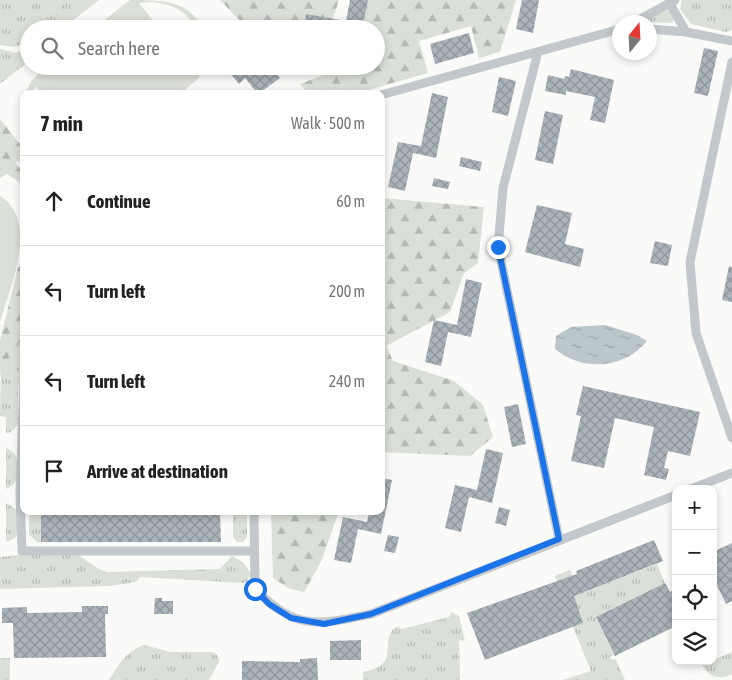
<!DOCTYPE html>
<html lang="en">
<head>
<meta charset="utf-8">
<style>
  :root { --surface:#fff; --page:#f2f2f2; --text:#222; --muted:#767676; --line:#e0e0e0 }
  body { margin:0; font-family:"Asap Condensed",sans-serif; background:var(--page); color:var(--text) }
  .controls { position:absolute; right:15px; bottom:15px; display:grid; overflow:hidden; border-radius:10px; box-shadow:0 2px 8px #0003 }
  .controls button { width:45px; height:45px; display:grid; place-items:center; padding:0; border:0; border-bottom:1px solid var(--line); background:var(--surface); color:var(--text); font:25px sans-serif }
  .compass { position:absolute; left:612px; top:15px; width:45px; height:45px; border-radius:50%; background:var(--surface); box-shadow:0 2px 8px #0003; rotate:18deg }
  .stop { position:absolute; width:15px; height:15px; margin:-11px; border:4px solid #1a73e8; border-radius:50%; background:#fff }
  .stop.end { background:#1a73e8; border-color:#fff; box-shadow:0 1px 5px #0008 }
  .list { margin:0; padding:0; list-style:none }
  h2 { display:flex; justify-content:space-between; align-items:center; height:65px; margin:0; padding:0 20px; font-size:21px }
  h2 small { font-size:16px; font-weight:400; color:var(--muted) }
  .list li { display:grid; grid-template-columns:32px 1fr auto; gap:15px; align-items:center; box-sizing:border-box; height:90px; padding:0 20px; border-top:1px solid var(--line) }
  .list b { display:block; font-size:19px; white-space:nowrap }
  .list em { font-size:16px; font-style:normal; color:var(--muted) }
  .icon { flex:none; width:28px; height:28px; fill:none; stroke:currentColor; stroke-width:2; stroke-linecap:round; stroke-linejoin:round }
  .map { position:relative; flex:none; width:732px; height:680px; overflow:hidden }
  .search { position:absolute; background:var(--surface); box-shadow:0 2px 8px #0003; left:20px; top:20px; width:365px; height:55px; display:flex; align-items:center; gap:12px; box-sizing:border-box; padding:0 18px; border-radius:28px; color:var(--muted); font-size:19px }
  .panel { position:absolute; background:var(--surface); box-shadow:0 2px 8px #0003; left:20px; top:90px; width:365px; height:425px; border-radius:10px }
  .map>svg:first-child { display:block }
  .grass { fill:url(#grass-tufts) }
  .forest { fill:url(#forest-firs) }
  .park { fill:#dadfd7 }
  .water { fill:url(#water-ripples) }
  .building { fill:url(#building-cross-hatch) }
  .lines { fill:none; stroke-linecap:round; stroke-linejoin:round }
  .minor { stroke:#c3c8cc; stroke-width:9 }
  .route { stroke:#1a73e8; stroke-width:6 }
</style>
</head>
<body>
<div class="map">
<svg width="732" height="680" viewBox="0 0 732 680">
  <defs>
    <pattern id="grass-tufts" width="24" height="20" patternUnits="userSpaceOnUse" patternTransform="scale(1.25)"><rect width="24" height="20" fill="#dadfd7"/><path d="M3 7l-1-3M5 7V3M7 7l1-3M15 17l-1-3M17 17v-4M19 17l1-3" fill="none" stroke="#b4b9b4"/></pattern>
    <pattern id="forest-firs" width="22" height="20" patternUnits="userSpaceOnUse" patternTransform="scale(1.25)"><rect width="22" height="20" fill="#dadfd7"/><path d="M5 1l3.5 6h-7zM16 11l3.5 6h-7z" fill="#b4b9b4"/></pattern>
    <pattern id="water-ripples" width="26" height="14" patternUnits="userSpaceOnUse" patternTransform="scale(1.25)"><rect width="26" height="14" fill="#bbc7cb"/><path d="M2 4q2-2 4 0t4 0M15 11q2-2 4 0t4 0" fill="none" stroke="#9ca6aa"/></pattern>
    <pattern id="building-cross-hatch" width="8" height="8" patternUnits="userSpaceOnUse" patternTransform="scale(1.25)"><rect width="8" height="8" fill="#aab3b9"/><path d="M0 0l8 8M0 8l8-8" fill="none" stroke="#8e969c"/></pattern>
  </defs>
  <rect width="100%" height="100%" fill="#fafaf8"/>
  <!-- grass -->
  <g class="grass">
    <polygon points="0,0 99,0 63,28 29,29 29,42 14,47 0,45"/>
    <polygon points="682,0 732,0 732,30 726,32 691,24 680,9"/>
    <polygon points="666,10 670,12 674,19 672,23 646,22 647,19"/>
    <polygon points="29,47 29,61 0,84 0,49 16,53"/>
    <polygon points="24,337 24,364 18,388 18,425 11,432 6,433 6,417 0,416 1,368"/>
    <path d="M 6,448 C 23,453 23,484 6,489 Z"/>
    <path d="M 6,504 C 21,506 22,527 15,538 L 6,542 Z"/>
    <polygon points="41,511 41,542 38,543 29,534 29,511"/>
    <polygon points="233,511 247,511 247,537 243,542 237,542 233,537"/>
    <polygon points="18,555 78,555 99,569 107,572 220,569 232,556 244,563 251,574 247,582 243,583 140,577 136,582 109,586 0,589 0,557"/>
    <polygon points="657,564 665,583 596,618 614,655 608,658 616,660 625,680 563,680 591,671 573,627 583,623 567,578 557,581 555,576 570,570 578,586 584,592"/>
    <path d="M 451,612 L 459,616 L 465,641 L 459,640 L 460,680 L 363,680 L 363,672 C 402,664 379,646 394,628 L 398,627 L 402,629 L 449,617 Z"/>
    <path d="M 145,645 L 170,652 L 213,652 L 218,656 L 219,662 L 209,680 L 109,680 C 118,666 127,649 145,645 Z"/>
    <path d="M 732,652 L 732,674 C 719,680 710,678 702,665 Z"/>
    <rect x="0" y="658" width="10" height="22"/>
  </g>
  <!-- forest -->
  <g class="forest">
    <polygon points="220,0 339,0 332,21 311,29 248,29"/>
    <polygon points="365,0 516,0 500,52 479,58 471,26 419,41 428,73 354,94 309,94 300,84 326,74 329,66 376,66 376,29 358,29"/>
    <polygon points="0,119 24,149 24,162 22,160 15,162 24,174 24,185 7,174 0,178"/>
    <polygon points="381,198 484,207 478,263 464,273 450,312 386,346 393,361 454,381 483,405 493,437 470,456 381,452"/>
    <polygon points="24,266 24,337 1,368 0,378 0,341 18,267"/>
    <polygon points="271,511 339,511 321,562 304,592 288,588 273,578"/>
  </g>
  <!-- park -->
  <g class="park">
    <path d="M 130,0 C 160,0 191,0 202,29 L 196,29 C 186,7 162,0 139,3 L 160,29 L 93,29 Z"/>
    <polygon points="47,66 200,66 197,73 200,77 180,94 42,94 36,86 31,94 25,94 32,80"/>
    <path d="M 0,196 C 40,221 10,287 0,322 Z"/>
  </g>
  <!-- water -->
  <path class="water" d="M 605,325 L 637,335 L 647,341 C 624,369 583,372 555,349 L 556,336 L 571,327 Z"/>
  <!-- building -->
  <g class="building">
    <polygon points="350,0 368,0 362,29 304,29 306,14 346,21"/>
    <polygon points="522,0 539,0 533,33 516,29"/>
    <polygon points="469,33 474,53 435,64 430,44"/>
    <polygon points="704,48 718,51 708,96 694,93"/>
    <polygon points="224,66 270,66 280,78 258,94 245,78 239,84"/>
    <polygon points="571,69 614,80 605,123 590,120 595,97 566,91 566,95 545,91 548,75 564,79 565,76 569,77"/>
    <polygon points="499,77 516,81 508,116 492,112"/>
    <polygon points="432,93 448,97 436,158 413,153 405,191 388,187 398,142 421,146"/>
    <polygon points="545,111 563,115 553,164 535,160"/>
    <polygon points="461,157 482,162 480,171 459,166"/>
    <polygon points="434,178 450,182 448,189 432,186"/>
    <polygon points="537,205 572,213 565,244 584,249 580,267 525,252"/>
    <polygon points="655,241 672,245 668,266 650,263"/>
    <polygon points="729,266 732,267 732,302 722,300"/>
    <polygon points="466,279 482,283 471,337 448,332 441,366 425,362 434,320 457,325"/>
    <polygon points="583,386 700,412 690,456 668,451 664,468 669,469 666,480 644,475 654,427 615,418 604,468 571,461 581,416 576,415"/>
    <polygon points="518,404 526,444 512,447 504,407"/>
    <polygon points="486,449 503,453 492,503 469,497 461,532 445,528 455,485 477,490"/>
    <polygon points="381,478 392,480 381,534 358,529 351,563 334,560 343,517 367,522 369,511 381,511"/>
    <polygon points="499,507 510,510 506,526 495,523"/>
    <polygon points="41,511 220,511 221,542 41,542"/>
    <polygon points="388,535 399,537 395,553 384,551"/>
    <polygon points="654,540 663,561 574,596 583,623 485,660 467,613 577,574 576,571"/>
    <polygon points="732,543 732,601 726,604 713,577 713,552"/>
    <polygon points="665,583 670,592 676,589 676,626 615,656 596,617"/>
    <polygon points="155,598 162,598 162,601 173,601 173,614 154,614"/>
    <polygon points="82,606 108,606 108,614 105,614 106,657 14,658 13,623 2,623 2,608 27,607 27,613 82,612"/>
    <polygon points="361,640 361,660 330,660 330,641"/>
    <polygon points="317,658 318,680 242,680 242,661 300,662 300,659"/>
  </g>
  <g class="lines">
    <!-- minor -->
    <g class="minor">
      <polyline points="670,4 686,32"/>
      <polyline points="635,22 675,0"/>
      <polyline points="650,29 686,32 732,41"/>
      <polyline points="538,52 503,188 498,247 559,539"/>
      <polyline points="732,62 690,262 696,333 732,438"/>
      <polyline points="381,95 620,29"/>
      <polyline points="24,381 20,493 22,551 254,551"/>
      <polyline points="691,489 732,473"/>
      <path d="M 254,511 L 255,589 C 296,631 318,625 371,614 L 676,495"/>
    </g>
  </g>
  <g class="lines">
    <!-- route -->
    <polyline class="route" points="255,589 269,604 291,618 324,624 371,614 559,539 498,247"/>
  </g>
</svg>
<div class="controls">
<button>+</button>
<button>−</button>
<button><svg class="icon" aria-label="locate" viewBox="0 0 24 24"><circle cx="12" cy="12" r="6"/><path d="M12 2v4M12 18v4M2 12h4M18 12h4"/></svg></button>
<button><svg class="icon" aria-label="layers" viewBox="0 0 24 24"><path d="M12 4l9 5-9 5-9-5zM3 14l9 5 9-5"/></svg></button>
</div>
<svg class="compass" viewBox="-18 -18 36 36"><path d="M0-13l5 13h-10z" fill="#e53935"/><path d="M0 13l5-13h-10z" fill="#767676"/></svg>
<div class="stop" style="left:255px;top:589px"></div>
<div class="stop end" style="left:498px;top:247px"></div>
<div class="search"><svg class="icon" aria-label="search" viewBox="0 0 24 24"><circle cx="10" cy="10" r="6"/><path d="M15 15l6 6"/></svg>Search here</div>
<section class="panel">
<h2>7 min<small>Walk · 500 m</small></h2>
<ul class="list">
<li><svg class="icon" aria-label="ahead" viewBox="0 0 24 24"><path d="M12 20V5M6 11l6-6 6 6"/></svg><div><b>Continue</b></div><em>60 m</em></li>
<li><svg class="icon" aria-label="left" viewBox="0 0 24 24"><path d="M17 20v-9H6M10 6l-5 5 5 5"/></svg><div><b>Turn left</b></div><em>200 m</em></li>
<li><svg class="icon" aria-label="left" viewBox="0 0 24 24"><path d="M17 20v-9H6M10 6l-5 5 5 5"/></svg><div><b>Turn left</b></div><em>240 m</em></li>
<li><svg class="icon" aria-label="arrive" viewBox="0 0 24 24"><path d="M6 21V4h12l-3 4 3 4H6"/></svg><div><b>Arrive at destination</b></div></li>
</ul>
</section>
</div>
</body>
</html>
